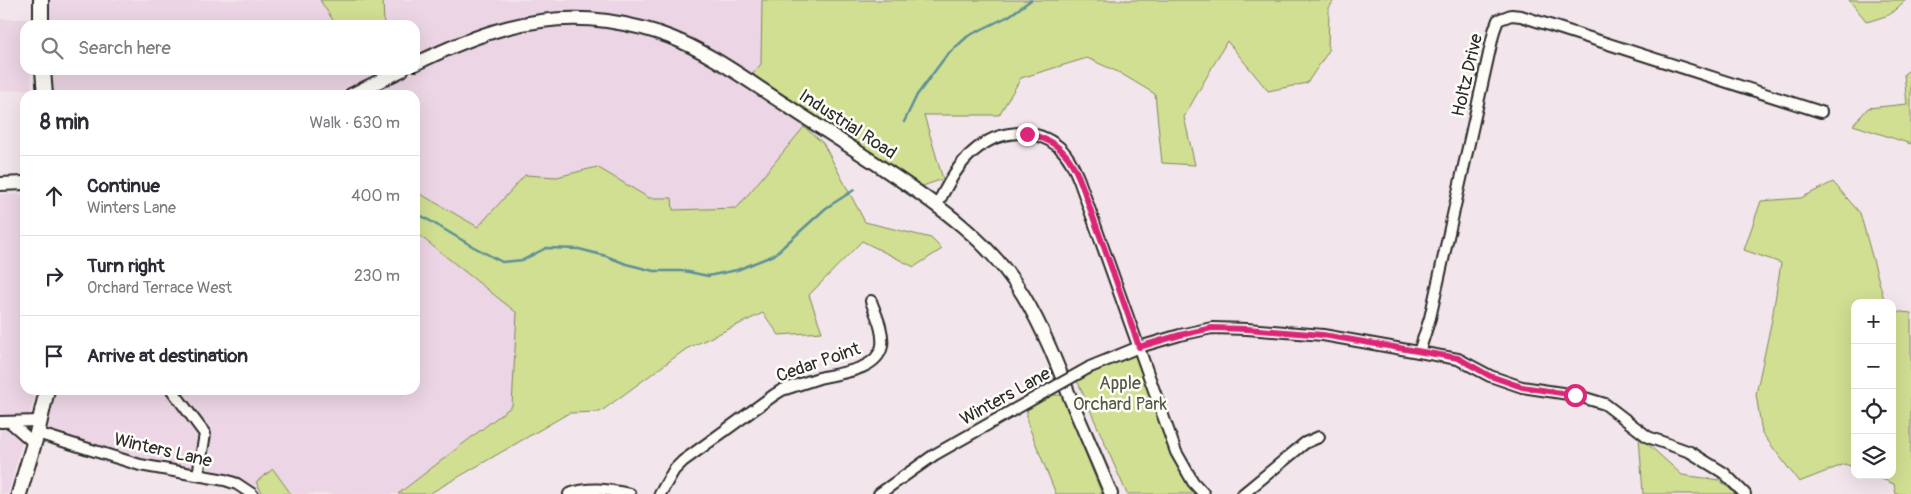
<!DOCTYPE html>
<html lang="en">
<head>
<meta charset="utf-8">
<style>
  :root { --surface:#fff; --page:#f2f2f3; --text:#2b2b33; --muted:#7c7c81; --line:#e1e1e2 }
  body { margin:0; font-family:Pangolin,sans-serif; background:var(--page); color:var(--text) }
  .controls { position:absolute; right:15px; bottom:15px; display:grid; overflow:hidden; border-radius:10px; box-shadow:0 5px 20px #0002 }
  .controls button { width:45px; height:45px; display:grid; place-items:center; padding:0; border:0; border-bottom:1px solid var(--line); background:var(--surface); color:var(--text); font:25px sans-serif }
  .stop { position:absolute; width:15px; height:15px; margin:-11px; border:4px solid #db2777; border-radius:50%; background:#fff }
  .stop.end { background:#db2777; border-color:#fff; box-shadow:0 1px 5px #0008 }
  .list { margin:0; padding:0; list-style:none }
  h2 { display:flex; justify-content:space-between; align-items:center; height:65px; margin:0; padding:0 20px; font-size:21px }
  h2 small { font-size:16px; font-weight:400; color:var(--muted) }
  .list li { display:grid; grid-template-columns:32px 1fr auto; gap:15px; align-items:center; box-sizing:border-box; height:80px; padding:0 20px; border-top:1px solid var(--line) }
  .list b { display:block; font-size:19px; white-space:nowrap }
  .list p { margin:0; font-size:16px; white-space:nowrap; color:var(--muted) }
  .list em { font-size:16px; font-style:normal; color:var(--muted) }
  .icon { flex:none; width:28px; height:28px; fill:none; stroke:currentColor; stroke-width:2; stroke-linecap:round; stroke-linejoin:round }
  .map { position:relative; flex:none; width:1911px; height:494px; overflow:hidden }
  .search { position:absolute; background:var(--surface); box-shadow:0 5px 20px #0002; left:20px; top:20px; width:400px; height:55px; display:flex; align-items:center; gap:12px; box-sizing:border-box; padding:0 18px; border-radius:15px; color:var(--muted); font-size:19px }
  .panel { position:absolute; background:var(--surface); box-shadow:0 5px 20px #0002; left:20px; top:90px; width:400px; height:305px; border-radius:15px }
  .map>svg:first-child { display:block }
  .built { fill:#ecd5e4 }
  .green { fill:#d0df92; stroke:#7e855e }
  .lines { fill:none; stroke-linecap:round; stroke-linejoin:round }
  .stream { stroke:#5f8f96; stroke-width:2.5 }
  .minor-casing { stroke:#2b2b2b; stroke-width:14 }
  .major-casing { stroke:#2b2b2b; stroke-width:16 }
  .highway-casing { stroke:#2b2b2b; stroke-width:18 }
  .minor { stroke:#fdfcf7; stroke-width:10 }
  .major { stroke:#fdfcf7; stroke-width:12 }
  .highway { stroke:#fdfcf7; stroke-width:14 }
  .minor-bridge-casing { stroke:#2b2b2b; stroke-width:14; stroke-linecap:butt }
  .minor-bridge { stroke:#fdfcf7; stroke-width:10 }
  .route { stroke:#db2777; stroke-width:6 }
  .labels { text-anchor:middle; stroke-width:5; stroke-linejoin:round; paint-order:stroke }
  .street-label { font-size:18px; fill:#2b2b2b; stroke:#fdfcf7 }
  .park-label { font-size:18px; fill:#545845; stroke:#fdfcf7 }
</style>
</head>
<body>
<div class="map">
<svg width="1911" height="494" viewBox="0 0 1911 494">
  <rect width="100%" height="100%" fill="#f3e5ec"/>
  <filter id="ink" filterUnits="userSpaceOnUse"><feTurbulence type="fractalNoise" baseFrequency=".02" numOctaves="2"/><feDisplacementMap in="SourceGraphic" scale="10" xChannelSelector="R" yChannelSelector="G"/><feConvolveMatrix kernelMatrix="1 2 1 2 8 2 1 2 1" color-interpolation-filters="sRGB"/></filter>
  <g filter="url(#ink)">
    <!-- built -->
    <g class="built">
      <polygon points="41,0 762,0 761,64 810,120 737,208 673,210 672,199 649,198 596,167 557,177 525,175 479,228 415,191 415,95 45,95 43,70 415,70 415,25 41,25"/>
      <polygon points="0,19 26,19 25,70 30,70 32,89 0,91"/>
      <polygon points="0,194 25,195 25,390 36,390 8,494 0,494"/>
      <polygon points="415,232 517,313 512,406 398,494 252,494 237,484 140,465 37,433 47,390 415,390"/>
    </g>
    <!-- green -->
    <g class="green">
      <polygon points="320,0 383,0 384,25 336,25"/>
      <polygon points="762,0 1334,0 1329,8 1328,52 1307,83 1268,91 1227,41 1184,117 1195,165 1162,163 1155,94 1120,73 1087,58 1021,78 999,115 924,115 943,179 914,189 748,80 761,64"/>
      <polygon points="1849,0 1906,0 1889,15 1867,22"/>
      <polygon points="1911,69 1911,144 1853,125 1868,108 1907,104 1904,74"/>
      <polygon points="804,127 823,143 865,222 931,238 942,249 914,267 862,241 809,295 822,332 779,335 763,313 686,349 600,412 569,413 429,494 398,494 512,406 517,313 415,232 415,191 478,227 525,175 557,177 597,167 649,198 672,198 673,210 737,208"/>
      <polygon points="1833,182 1860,213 1885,303 1855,303 1855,468 1845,464 1799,482 1762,433 1756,394 1772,319 1781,263 1744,250 1761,201 1801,198"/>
      <polygon points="1892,311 1911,313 1911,494 1896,494 1894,484 1872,475 1892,475"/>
      <polygon points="1139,347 1176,452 1201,491 1196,494 1127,494 1076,378"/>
      <polygon points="1040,395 1062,395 1102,494 1056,494 1027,422 1027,403"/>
      <polygon points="1639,436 1682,475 1719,480 1736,494 1643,494"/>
      <polygon points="273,469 291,494 263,494 256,482"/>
    </g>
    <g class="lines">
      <!-- stream -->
      <g class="stream">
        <polyline points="904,122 917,95 946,56 968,36 1009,16 1031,0"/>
        <polyline points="415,212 472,246 502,262 523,260 546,248 579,249 606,256 626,264 654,271 684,271 708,276 737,270 774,255 826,208 854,190"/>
      </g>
      <defs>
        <g id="minor">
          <path d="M 937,205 C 947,186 957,165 974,151 C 998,130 1033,126 1059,147 C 1069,156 1074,168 1079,180 L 1176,452 L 1193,482 L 1204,494"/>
          <polyline points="1419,352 1430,318 1494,31 1498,20 1511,15 1521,16 1821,112"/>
          <polyline points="1090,367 1139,347 1180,335 1212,328 1247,329 1323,335 1458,359 1490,376 1522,387 1575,395 1605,404 1648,437 1690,452 1711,465 1724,473 1745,494"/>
          <polyline points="172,390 205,434 198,475"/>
          <polyline points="0,422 40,421"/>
          <polyline points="11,423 34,443"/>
          <polyline points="37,433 140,465 225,480 237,484 252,494"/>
          <path d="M 569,494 C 590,486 609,490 630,494"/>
          <path d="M 660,494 L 674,470 L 683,461 L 774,395 L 782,390 C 794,386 807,382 819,378 C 838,373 877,371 882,346 C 884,331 876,315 871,301"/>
          <polyline points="879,494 934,455 1040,395"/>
          <polyline points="1243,494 1305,443 1319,437"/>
        </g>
        <g id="major">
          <path d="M 415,64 C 476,34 537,11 607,21 C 627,24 650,29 670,37 C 711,53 748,81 786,105 C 819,127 853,148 887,171 C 938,205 990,241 1023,295 C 1043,328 1057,364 1071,400 C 1084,431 1098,462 1111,494"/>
          <polyline points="351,95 402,70"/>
          <polyline points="0,184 25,183"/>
        </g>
        <g id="highway">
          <polyline points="41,0 41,25"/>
          <polyline points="43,70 45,95"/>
          <polyline points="19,494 37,433 47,390"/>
        </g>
      </defs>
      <!-- minor casing -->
      <use href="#minor" class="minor-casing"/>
      <!-- major casing -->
      <use href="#major" class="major-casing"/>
      <!-- highway casing -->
      <use href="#highway" class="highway-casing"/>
      <!-- minor -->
      <use href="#minor" class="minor"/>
      <!-- major -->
      <use href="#major" class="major"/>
      <!-- highway -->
      <use href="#highway" class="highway"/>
      <defs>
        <polyline id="minor-bridge" points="1040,395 1090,367"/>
      </defs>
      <!-- minor-bridge casing -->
      <use href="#minor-bridge" class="minor-bridge-casing"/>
      <!-- minor-bridge -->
      <use href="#minor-bridge" class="minor-bridge"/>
    </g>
  </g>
  <g class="lines" filter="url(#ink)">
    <!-- route -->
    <path class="route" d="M 1027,134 C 1042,137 1055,142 1066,155 C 1079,171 1085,195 1092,214 C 1108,258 1124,302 1139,347 L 1180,335 L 1212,328 L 1247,329 L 1323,335 L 1458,358 L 1490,376 L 1522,387 L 1575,395"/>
  </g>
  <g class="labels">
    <!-- street labels -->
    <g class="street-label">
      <text transform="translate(1467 75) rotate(-77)" y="6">Holtz Drive</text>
      <text transform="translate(848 124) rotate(33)" y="6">Industrial Road</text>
      <text transform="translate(818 362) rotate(-19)" y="6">Cedar Point</text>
      <text transform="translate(1005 396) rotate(-29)" y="6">Winters Lane</text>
      <text transform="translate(163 450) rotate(13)" y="6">Winters Lane</text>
    </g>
    <!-- park labels -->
    <g class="park-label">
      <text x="1120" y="389">Apple<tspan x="1120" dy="21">Orchard Park</tspan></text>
    </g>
  </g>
</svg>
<div class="controls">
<button>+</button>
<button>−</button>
<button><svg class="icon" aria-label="locate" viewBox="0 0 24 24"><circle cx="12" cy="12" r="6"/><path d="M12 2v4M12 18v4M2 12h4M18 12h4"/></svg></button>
<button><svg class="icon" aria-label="layers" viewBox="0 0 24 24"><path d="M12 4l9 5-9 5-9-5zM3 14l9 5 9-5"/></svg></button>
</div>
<div class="stop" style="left:1575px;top:395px"></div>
<div class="stop end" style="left:1027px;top:134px"></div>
<div class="search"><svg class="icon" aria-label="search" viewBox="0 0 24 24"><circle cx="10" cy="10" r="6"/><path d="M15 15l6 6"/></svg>Search here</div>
<section class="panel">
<h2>8 min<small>Walk · 630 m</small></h2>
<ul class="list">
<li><svg class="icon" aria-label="ahead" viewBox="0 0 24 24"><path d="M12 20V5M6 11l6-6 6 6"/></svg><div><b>Continue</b><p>Winters Lane</p></div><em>400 m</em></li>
<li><svg class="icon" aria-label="right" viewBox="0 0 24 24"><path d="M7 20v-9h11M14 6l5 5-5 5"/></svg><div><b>Turn right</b><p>Orchard Terrace West</p></div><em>230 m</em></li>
<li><svg class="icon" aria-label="arrive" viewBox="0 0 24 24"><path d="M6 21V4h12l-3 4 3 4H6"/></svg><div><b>Arrive at destination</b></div></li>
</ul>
</section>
</div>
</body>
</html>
